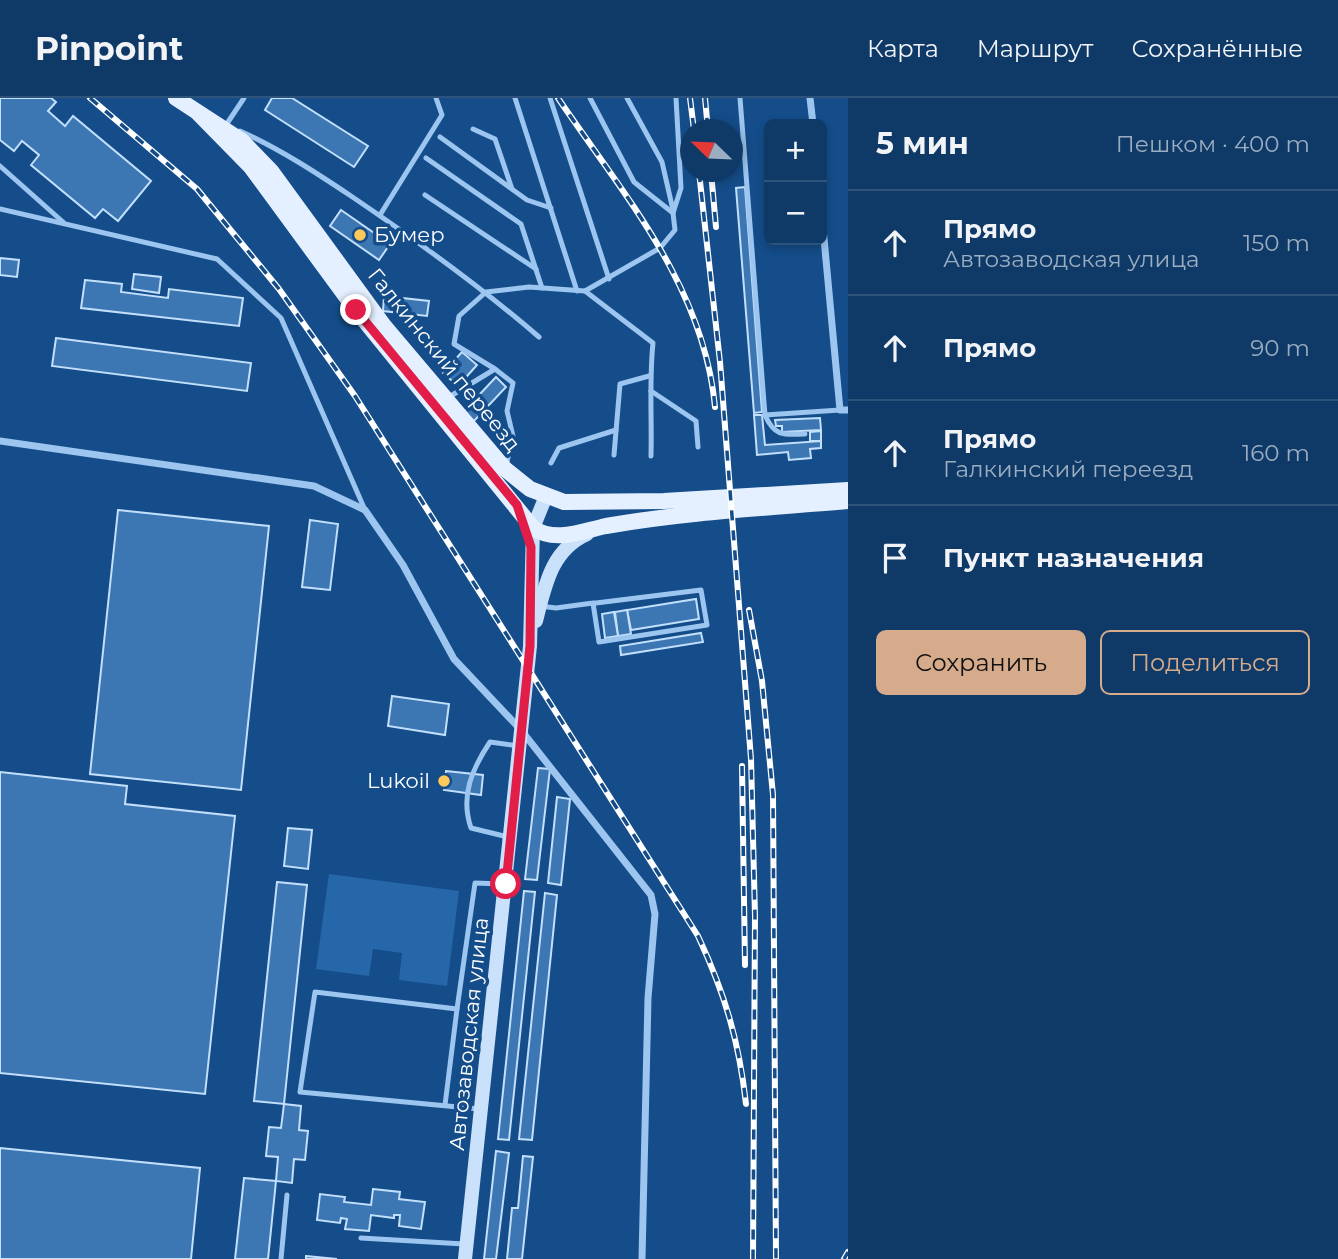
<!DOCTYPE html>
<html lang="ru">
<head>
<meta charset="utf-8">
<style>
  :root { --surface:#0f3a68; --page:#1d4571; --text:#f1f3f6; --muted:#9badc0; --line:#2f547c; --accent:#d6ab8b }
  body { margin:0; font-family:Montserrat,sans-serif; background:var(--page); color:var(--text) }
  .controls { position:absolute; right:21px; top:21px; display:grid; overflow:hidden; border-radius:10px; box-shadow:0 4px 10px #0003 }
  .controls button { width:63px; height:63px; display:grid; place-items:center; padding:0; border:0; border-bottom:2px solid var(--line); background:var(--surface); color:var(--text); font:35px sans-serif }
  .compass { position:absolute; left:680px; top:21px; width:63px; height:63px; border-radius:50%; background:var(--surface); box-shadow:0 4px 10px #0003; rotate:293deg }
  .stop { position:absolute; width:21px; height:21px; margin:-16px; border:5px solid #e11d48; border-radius:50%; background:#fff }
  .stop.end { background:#e11d48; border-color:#fff; box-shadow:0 2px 7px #0008 }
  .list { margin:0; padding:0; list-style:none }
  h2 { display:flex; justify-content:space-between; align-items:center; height:91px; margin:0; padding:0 28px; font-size:30px }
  h2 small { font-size:23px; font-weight:400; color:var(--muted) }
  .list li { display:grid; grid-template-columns:46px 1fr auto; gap:21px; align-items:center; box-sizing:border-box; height:105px; padding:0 28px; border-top:2px solid var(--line) }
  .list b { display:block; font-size:26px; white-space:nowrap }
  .list p { margin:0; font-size:23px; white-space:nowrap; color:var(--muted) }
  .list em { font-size:23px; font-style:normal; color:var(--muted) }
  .actions { display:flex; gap:14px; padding:21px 28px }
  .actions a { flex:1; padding:16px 0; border:2px solid var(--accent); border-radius:10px; text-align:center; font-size:24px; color:var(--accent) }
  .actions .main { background:var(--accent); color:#111 }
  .icon { flex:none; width:38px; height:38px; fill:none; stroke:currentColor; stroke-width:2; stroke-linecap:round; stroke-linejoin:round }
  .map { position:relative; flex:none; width:848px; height:1161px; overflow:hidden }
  header { display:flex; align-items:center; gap:42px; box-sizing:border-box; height:98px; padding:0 35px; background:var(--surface); border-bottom:2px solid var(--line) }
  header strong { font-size:33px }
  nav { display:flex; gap:38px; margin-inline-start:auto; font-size:24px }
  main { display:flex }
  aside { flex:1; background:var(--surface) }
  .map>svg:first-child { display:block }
  .green { fill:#2667a9 }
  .building { fill:#3d77b3; stroke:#c2dffb; stroke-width:2 }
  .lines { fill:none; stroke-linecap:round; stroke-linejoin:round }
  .lane { stroke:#9cc5f0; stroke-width:5 }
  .street { stroke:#9cc5f0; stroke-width:7 }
  .secondary { stroke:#cae1fb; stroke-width:14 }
  .primary { stroke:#e4f0ff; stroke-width:16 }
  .rail-casing { stroke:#fff; stroke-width:6 }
  .rail { stroke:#144d8a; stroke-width:3.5; stroke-dasharray:10; stroke-linecap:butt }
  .route { stroke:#e11d48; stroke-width:9 }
  .poi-dot { fill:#ffc85a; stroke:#144d8a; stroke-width:2.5 }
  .labels { text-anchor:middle; stroke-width:7; stroke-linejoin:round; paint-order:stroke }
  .poi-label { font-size:21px; fill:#fff; stroke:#144d8a; text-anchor:start }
  .street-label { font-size:21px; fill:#fff; stroke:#144d8a }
</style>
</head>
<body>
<header>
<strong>Pinpoint</strong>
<nav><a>Карта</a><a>Маршрут</a><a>Сохранённые</a></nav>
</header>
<main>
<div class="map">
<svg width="848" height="1161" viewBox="0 0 848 1161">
  <rect width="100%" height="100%" fill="#144d8a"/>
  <!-- green -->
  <polygon class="green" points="329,776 459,793 447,888 399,882 402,855 373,851 369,878 316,871"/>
  <!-- building -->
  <g class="building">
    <polygon points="0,0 51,0 56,4 48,13 65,28 73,18 151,83 118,123 103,111 95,120 31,67 39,57 22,43 14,53 0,42"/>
    <polygon points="272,0 292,0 368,48 354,69 265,12"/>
    <polygon points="745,89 762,314 754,315 736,90"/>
    <polygon points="341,112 390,146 379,162 330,128"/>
    <polygon points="0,160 19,162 17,179 0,177"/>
    <polygon points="134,176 161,179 159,195 132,191"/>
    <polygon points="85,182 122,186 121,194 168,200 169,191 243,200 239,228 81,210"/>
    <polygon points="384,198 429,203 427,218 383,213"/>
    <polygon points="56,240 251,265 247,293 52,268"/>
    <polygon points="462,254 477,267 458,288 443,275"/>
    <polygon points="496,279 506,289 474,323 463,314"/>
    <polygon points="754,317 762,317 765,347 821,343 821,350 810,351 811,360 789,362 788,354 757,357"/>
    <polygon points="820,320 821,332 782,334 782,328 776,328 775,322"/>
    <polygon points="821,333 821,343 810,343 810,334"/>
    <polygon points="118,412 269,428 241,692 90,676"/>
    <polygon points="310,422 338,426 330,492 302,489"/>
    <polygon points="696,501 699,521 631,532 627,512"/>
    <polygon points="627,512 631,536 618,538 615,514"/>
    <polygon points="614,514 618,538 605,540 602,516"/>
    <polygon points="701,535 703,544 621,557 620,548"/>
    <polygon points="392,598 449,606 445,637 388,628"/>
    <polygon points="538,670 550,671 537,782 525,781"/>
    <polygon points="446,673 483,677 481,697 444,692"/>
    <polygon points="0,674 127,688 125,706 235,718 205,996 0,975"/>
    <polygon points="442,677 447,678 446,688 441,687"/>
    <polygon points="557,699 570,701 561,787 548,785"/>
    <polygon points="288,730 312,732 308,771 284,768"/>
    <polygon points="277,784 307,787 284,1006 254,1003"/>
    <polygon points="524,793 535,794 509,1042 498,1041"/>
    <polygon points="545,795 557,797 532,1042 519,1041"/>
    <polygon points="284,1006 301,1008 299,1032 308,1033 305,1062 294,1061 292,1085 276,1083 278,1059 266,1058 269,1029 281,1030"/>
    <polygon points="0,1050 200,1070 191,1161 0,1161"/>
    <polygon points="496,1053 509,1055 496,1161 484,1161"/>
    <polygon points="523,1058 533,1059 522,1161 507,1161 512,1110 518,1110"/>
    <polygon points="244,1080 276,1083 268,1161 235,1161"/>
    <polygon points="373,1091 400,1094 399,1101 425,1104 421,1131 399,1128 400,1117 394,1117 394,1120 371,1117 369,1133 345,1131 347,1121 341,1120 340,1125 317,1122 320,1096 345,1099 344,1104 371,1107"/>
    <polygon points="306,1158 337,1161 306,1161"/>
  </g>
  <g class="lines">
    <!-- lane -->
    <g class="lane">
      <polyline points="515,0 577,193"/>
      <polyline points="550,0 609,181"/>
      <polyline points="590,0 634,84 673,115"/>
      <polyline points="627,0 662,64 673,112"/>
      <polyline points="740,0 765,317 840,312"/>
      <polyline points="226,27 244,0"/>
      <polyline points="473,31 495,41 512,91"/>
      <path d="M 240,33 C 280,51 315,74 351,98 C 416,142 480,188 539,239"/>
      <polyline points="440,39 527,102 551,110"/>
      <polyline points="426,60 521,126 542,190"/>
      <polyline points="0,68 63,124"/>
      <polyline points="425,97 536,171"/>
      <polyline points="0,111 217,161 281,220 365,412"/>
      <polyline points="380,117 442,17 436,0"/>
      <path d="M 585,193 L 653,245 C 649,282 652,320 651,358"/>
      <polyline points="495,271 454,246 459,218 486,194 529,189 585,193 660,150 675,132 673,115 681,90 676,0"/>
      <polyline points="651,293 696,323 698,349"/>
      <polyline points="449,299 495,271 513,285 507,313 513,338 506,368"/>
      <path d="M 765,317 C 774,338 783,337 805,336"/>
      <polyline points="614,357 620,286 649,278"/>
      <polyline points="551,365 559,350 616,332"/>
      <polyline points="540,508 556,510 593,505 596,505 701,492 707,527 599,544 593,505"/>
      <path d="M 508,739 L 471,730 C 460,698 472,671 490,644 L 519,648"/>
      <polyline points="445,1007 457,911"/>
      <polyline points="479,1011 300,994 315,894 457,911 475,785 502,786"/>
      <polyline points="361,1140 464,1146"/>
      <polyline points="281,1161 287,1097"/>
    </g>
    <!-- street -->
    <g class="street">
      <polyline points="810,0 813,26"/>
      <polyline points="822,119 840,312 848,312"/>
      <polyline points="0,343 314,388 365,412 403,467 454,561 521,632 651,797 655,816 648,900 642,1161"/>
    </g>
    <!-- secondary -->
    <g class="secondary">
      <path d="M 536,523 C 545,488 551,452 587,436"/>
      <polyline points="465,1161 530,548 533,430 546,398"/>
    </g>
    <!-- primary -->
    <g class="primary">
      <polyline points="176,0 242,43 271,73 384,228 505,371 530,391 564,404 664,403 848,392"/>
      <path d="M 199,16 L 251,69 L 356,212 L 533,430 C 555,445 582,433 606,428 C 686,414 767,410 848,403"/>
    </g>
    <defs>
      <g id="rail">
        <path d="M 90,0 L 197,91 L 279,191 L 355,298 L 698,838 C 725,896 739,943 746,1006"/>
        <path d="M 558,0 C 623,96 704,188 715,309"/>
        <polyline points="690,0 694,32"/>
        <polyline points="705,0 708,32"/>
        <polyline points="699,74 720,264 751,661 755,818 753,1161"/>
        <polyline points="711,74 716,129"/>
        <polyline points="749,512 762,583 773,697 776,1161"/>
        <polyline points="742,668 745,867"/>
        <polyline points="844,1161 848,1154"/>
      </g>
    </defs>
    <!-- rail casing -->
    <use href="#rail" class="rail-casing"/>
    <!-- rail -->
    <use href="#rail" class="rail"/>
  </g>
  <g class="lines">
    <!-- route -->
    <polyline class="route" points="356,212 517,407 531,449 530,548 506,786"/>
  </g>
  <!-- markers -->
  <g class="poi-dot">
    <circle cx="360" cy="137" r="7"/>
    <circle cx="444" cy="683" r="7"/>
  </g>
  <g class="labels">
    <!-- poi labels -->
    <g class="poi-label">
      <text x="374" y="144">Бумер</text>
      <text x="430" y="690" text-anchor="end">Lukoil</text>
    </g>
    <!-- street labels -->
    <g class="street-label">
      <text transform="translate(444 262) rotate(51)" y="7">Галкинский переезд</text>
      <text transform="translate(469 936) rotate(-84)" y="7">Автозаводская улица</text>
    </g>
  </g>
</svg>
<div class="controls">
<button>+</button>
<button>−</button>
</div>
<svg class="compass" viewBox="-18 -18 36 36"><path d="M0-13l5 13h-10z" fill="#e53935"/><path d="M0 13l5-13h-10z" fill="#9badc0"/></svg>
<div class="stop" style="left:506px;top:786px"></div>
<div class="stop end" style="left:356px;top:212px"></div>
</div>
<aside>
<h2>5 мин<small>Пешком · 400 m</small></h2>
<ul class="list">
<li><svg class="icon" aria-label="ahead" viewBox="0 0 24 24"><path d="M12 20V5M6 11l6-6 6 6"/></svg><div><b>Прямо</b><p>Автозаводская улица</p></div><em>150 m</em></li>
<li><svg class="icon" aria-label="ahead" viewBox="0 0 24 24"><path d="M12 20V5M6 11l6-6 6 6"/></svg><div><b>Прямо</b></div><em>90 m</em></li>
<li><svg class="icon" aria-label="ahead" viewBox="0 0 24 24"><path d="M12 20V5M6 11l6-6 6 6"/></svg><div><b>Прямо</b><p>Галкинский переезд</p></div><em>160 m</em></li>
<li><svg class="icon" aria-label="arrive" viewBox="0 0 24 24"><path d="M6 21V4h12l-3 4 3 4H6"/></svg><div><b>Пункт назначения</b></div></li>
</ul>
<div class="actions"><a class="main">Сохранить</a><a>Поделиться</a></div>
</aside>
</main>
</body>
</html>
